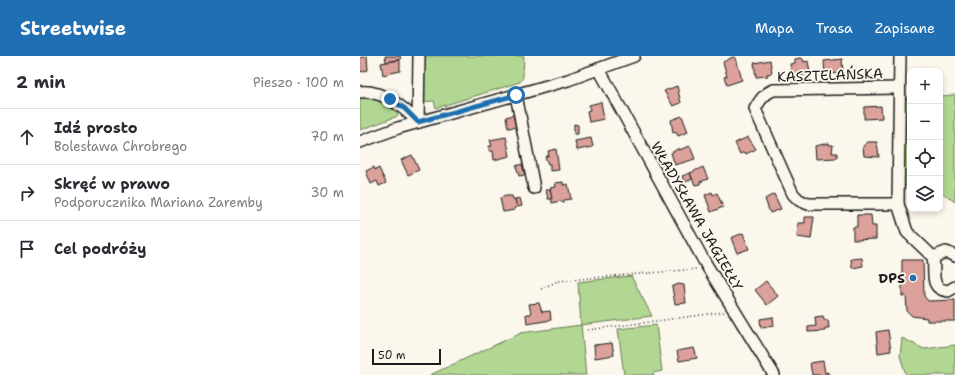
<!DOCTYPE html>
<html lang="pl">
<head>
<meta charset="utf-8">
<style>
  :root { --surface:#fff; --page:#f7f7f7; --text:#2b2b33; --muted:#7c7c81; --line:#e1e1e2; --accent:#1f6fb2 }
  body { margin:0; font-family:"Shantell Sans",sans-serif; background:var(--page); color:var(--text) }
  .controls { position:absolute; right:12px; top:12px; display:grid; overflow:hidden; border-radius:8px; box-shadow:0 2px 6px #0003 }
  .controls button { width:36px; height:36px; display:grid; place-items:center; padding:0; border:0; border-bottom:1px solid var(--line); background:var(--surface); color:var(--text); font:20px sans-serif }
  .scale { position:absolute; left:12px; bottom:10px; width:69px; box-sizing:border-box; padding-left:4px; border:2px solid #1c1c1c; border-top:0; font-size:11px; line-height:14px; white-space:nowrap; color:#1c1c1c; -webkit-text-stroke:3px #fbf7ec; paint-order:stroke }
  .stop { position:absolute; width:12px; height:12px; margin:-9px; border:3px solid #1f6fb2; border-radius:50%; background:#fff }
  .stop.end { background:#1f6fb2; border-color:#fff; box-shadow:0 1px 4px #0008 }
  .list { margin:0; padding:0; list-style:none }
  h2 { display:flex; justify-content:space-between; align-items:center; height:52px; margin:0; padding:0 16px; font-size:17px }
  h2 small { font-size:13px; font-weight:400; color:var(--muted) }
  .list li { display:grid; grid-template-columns:26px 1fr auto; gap:12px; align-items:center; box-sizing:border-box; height:56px; padding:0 16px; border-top:1px solid var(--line) }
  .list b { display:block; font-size:15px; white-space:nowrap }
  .list p { margin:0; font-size:13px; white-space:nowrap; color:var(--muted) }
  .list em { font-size:13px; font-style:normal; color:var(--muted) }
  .icon { flex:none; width:22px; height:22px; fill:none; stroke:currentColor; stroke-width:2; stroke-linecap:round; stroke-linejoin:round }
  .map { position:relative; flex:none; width:595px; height:319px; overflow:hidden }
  header { display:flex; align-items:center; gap:24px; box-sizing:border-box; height:56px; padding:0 20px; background:var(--accent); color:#fff }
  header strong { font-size:19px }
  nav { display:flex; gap:22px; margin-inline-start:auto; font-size:14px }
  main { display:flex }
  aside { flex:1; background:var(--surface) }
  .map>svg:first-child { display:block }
  .green { fill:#b2d792; stroke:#677a57 }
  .building { fill:#dba19a; stroke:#1c1c1c }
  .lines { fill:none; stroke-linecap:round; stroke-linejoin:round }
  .minor-casing { stroke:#1c1c1c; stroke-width:14 }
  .path { stroke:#1c1c1c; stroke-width:1.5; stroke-dasharray:1 3; stroke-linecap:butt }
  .minor { stroke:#fbf7ec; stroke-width:11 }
  .route { stroke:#1f6fb2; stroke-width:5 }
  .poi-dot { fill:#1f6fb2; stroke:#fbf7ec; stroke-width:1.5 }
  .labels { text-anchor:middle; stroke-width:3.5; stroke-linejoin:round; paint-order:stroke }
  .street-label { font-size:14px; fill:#1c1c1c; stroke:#fbf7ec }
  .poi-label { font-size:14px; font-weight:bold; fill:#1c1c1c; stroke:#fbf7ec; text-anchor:end }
</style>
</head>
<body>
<header>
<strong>Streetwise</strong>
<nav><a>Mapa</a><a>Trasa</a><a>Zapisane</a></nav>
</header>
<main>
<aside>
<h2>2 min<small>Pieszo · 100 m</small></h2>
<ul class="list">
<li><svg class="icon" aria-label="ahead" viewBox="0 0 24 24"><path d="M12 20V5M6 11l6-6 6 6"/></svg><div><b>Idź prosto</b><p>Bolesława Chrobrego</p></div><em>70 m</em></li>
<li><svg class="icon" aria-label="right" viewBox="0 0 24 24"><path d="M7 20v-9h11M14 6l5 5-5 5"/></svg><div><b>Skręć w prawo</b><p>Podporucznika Mariana Zaremby</p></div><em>30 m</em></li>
<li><svg class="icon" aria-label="arrive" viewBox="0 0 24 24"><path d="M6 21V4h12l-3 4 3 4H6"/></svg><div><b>Cel podróży</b></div></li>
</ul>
</aside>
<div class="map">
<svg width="595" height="319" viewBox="0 0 595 319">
  <rect width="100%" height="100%" fill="#fbf7ec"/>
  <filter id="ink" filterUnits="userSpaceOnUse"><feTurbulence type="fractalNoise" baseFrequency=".025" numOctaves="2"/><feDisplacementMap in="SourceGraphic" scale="8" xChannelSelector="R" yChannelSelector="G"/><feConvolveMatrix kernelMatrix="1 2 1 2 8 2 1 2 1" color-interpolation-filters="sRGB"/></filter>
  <g filter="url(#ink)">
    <!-- green -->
    <g class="green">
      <polygon points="63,0 164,0 163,21 160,26 76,52 74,45 61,46"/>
      <polygon points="0,39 19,44 35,51 38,60 0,74"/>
      <polygon points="595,39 595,146 580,135 580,40"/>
      <polygon points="550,42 550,130 541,130 545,43"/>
      <polygon points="271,220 292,260 221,269 226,319 70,319 161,277 221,269 218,226"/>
      <polygon points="296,269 302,315 293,317 294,319 264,319 258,273"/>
      <polygon points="542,282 564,293 595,289 595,319 546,319 540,300"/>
    </g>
    <!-- building -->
    <g class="building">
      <polygon points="7,0 8,14 0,16 0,2"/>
      <polygon points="25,0 40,0 41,3 26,6"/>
      <polygon points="373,1 376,2 382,24 367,29 364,21 367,20 363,6"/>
      <polygon points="440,2 443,3 444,6 448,5 450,17 440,20 439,18 432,19 430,8 435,7 435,3"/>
      <polygon points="482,3 483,17 465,18 464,5"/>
      <polygon points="40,4 40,15 23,19 21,7"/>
      <polygon points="410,4 412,17 407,18 408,20 396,21 394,7"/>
      <polygon points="317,30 321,47 313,50 304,35"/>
      <polygon points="241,46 244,63 229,66 227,55 230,54 229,49"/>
      <polygon points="521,50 522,62 504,63 504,51"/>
      <polygon points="153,59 156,71 148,72 146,61"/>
      <polygon points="322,60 328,76 318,80 316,76 313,77 311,64"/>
      <polygon points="214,68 218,69 218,78 214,78"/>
      <polygon points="146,81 150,100 134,104 133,95 130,95 129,90 132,90 130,84"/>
      <polygon points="388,81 396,93 386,98 385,96 380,98 375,87"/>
      <polygon points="231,82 233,91 217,94 215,85"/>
      <polygon points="508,86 517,86 519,101 504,100 503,90"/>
      <polygon points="469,87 469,89 473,89 472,97 477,97 477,102 456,103 455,90"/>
      <polygon points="330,90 335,103 315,109 311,97 319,92 319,94"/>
      <polygon points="196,93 199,114 190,115 190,108 188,108 185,101 189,99 188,95"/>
      <polygon points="52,99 59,114 48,119 41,104"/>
      <polygon points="162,108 165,119 159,120 156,110"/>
      <polygon points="14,111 15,114 19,112 26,127 19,130 17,125 11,128 6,115"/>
      <polygon points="343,111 348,123 340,126 340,128 335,129 330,117"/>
      <polygon points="330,117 332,123 325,126 322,120"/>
      <polygon points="203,126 203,129 208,128 211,143 204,144 203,147 200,145 192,147 190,132 196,131 195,127"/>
      <polygon points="190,133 192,143 188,143 186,134"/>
      <polygon points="352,136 353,139 357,137 363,151 351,156 345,139"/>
      <polygon points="414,138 421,153 410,157 405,143"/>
      <polygon points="146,140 152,140 153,143 155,143 157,151 154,152 155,154 143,156 140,142"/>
      <polygon points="160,142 162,150 157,151 155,143"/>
      <polygon points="497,159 511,159 512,170 516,170 516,183 493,184 493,171 497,171"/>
      <polygon points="445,161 454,161 451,183 437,181 438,167 445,167"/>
      <polygon points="383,177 389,193 377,197 371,182"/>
      <polygon points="502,202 503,210 492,212 491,203"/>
      <polygon points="542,204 563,204 564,240 568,245 595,244 595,265 567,265 567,262 552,260 547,255 546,240 542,240"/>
      <polygon points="406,225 418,240 407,249 395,234"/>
      <polygon points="318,228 324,229 326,247 315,248 312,231"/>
      <polygon points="179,247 182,256 190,255 191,264 167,268 166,258 171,258 169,248"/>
      <polygon points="463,260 464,264 468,264 469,272 465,272 465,275 448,276 448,271 456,270 455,261"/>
      <polygon points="413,261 414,270 401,272 400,263"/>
      <polygon points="528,274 531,295 518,297 516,276"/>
      <polygon points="252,287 254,299 235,302 234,289"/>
      <polygon points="334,292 337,302 319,305 317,295"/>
      <polygon points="463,305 465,317 468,316 468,319 452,319 450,307"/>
    </g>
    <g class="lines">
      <defs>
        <g id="minor">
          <path d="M 540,0 L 538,148 L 547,176 L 573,201 C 576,215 568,233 588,235 L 595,231"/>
          <polyline points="239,13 344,205 414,319"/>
          <path d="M 0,36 C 23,34 43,51 58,66"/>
          <polyline points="156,39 174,132"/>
          <polyline points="58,66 59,0"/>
          <polyline points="0,86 38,72 208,24 274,0"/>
          <path d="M 538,148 L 448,148 L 439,144 L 433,138 L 395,53 C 400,44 404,38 413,34 L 539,32"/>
          <polyline points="573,201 586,196 595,200"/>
        </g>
      </defs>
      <!-- minor casing -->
      <use href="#minor" class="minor-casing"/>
      <!-- path -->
      <g class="path">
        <polyline points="181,233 198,225 336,213"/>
        <polyline points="228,274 364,256"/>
      </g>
      <!-- minor -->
      <use href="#minor" class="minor"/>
    </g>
  </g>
  <g class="lines" filter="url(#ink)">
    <!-- route -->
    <polyline class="route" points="30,43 44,52 58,66 156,39"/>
  </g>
  <!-- markers -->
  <circle class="poi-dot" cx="553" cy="222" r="4"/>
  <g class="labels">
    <!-- street labels -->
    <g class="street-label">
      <text transform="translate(470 19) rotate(-2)" y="5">KASZTELAŃSKA</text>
      <text transform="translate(337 160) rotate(60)" y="5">WŁADYSŁAWA JAGIEŁŁY</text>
    </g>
    <!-- poi labels -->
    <g class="poi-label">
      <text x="545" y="227">DPS</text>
    </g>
  </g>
</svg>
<div class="controls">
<button>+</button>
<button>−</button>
<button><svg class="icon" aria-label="locate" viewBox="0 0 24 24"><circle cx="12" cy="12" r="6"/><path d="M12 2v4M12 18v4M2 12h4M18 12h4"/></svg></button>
<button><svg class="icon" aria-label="layers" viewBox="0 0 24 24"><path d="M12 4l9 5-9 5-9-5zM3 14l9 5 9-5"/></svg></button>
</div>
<div class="scale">50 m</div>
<div class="stop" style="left:156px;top:39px"></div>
<div class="stop end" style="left:30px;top:43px"></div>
</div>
</main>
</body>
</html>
